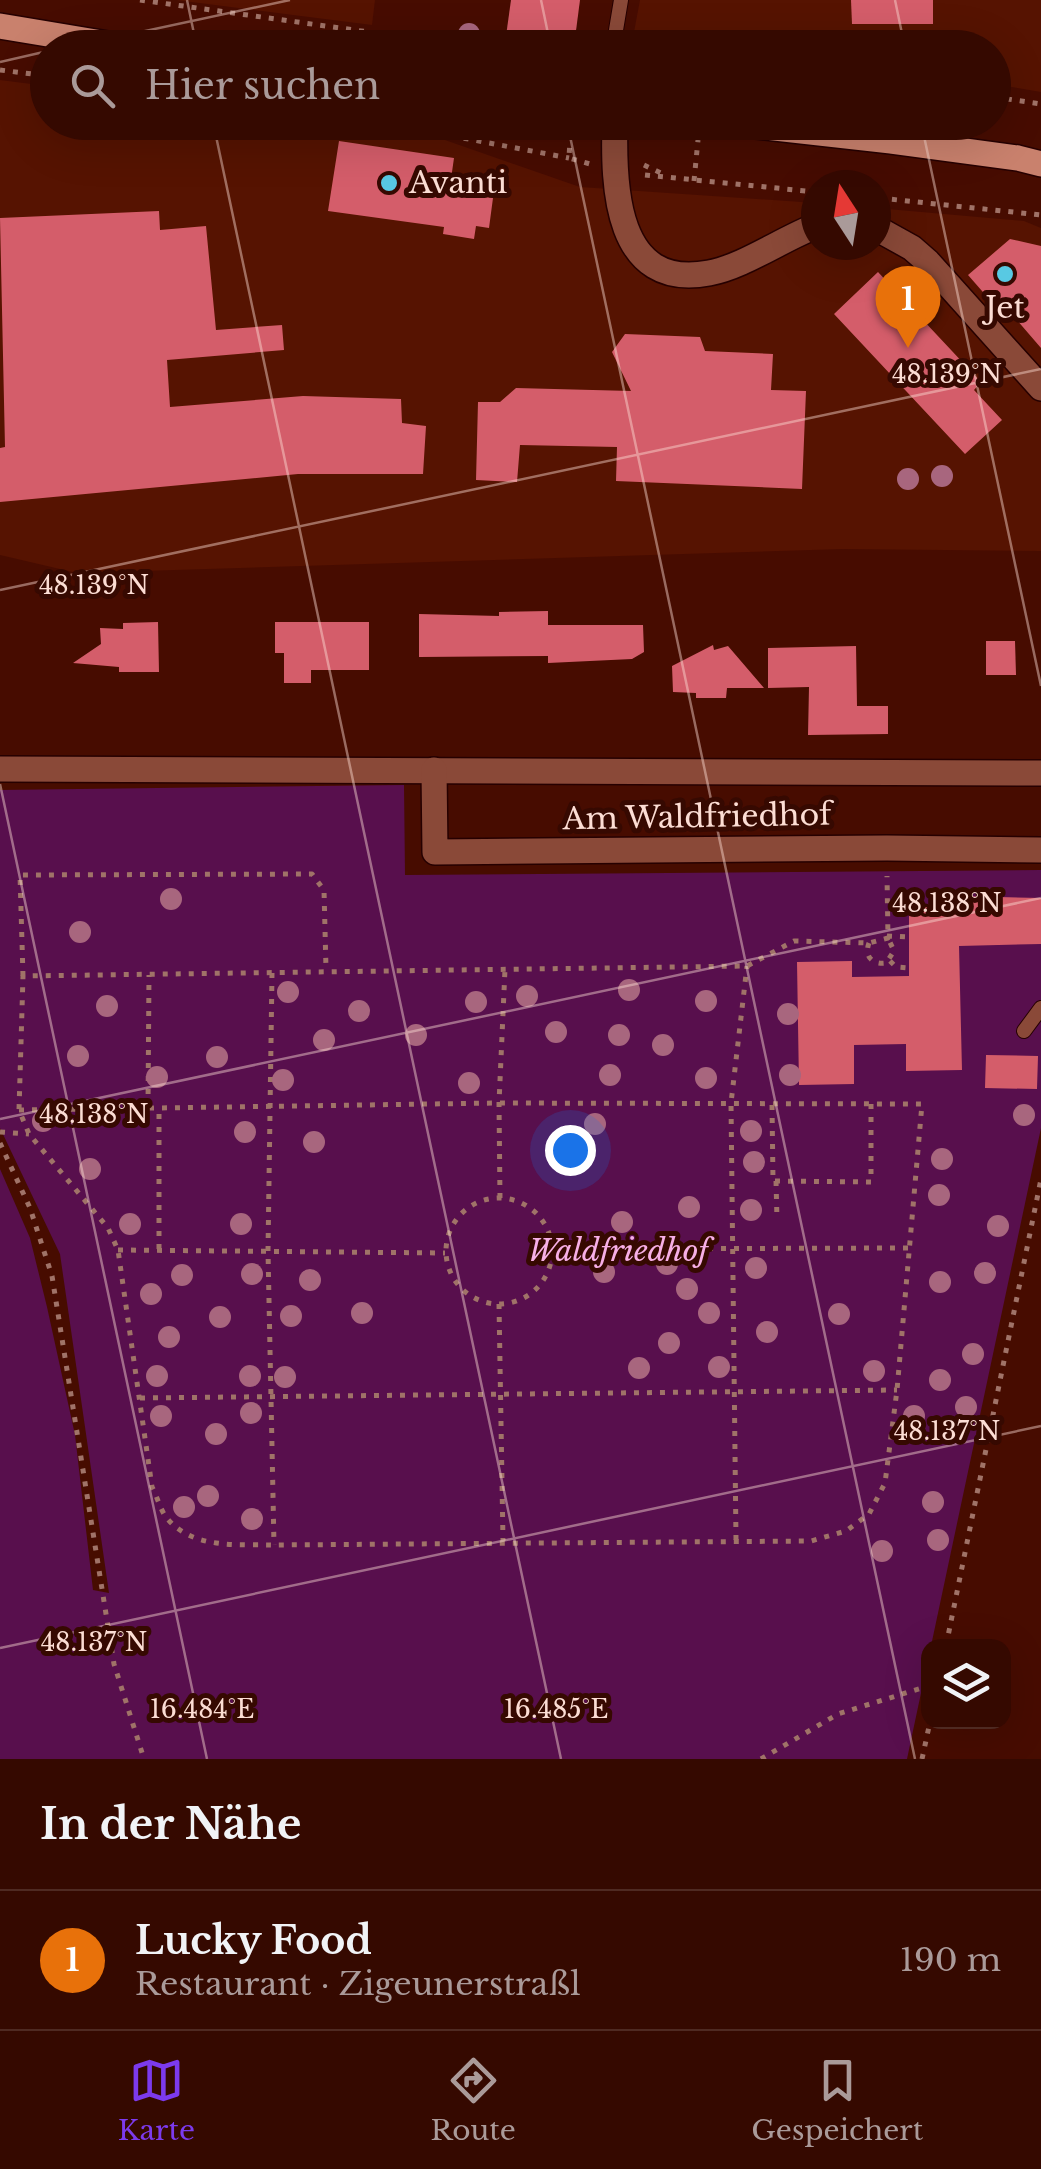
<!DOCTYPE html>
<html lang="de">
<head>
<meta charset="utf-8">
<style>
  :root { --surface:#350900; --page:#3d120a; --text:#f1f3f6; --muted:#aa9a99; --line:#4f2a22; --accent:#7c3aed }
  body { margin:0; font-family:"Libre Baskerville",serif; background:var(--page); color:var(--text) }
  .controls { position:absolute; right:30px; bottom:30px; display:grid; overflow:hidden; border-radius:20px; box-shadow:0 10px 40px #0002 }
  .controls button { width:90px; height:90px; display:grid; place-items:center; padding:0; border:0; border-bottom:2px solid var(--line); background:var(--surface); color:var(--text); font:50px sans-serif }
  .compass { position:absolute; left:801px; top:170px; width:90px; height:90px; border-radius:50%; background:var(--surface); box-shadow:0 10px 40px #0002; rotate:348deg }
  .you { position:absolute; left:570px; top:1150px; width:35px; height:35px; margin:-25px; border:8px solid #fff; border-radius:50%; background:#1a73e8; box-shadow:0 0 0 15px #1a73e833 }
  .badge { display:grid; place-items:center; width:65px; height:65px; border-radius:50%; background:var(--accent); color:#fff; font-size:32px; font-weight:700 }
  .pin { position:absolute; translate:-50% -82px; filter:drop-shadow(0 2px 5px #0008) }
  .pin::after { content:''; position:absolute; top:52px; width:35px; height:30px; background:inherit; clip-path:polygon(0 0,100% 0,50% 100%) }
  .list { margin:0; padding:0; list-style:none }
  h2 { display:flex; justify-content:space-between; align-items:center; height:130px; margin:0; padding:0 40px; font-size:42px }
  h2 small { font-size:32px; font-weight:400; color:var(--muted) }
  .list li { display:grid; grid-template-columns:65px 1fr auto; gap:30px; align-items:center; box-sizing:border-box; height:140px; padding:0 40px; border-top:2px solid var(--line) }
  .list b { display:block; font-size:38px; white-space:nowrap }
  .list p { margin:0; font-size:32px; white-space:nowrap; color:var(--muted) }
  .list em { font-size:32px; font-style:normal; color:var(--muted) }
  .icon { flex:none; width:55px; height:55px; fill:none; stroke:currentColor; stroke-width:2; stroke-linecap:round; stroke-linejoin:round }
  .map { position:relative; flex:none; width:1041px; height:1759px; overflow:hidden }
  .search { position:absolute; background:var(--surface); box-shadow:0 10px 40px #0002; left:30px; right:30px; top:30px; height:110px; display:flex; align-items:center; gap:25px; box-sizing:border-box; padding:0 35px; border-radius:55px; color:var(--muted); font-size:38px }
  .sheet { height:270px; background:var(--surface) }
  nav { display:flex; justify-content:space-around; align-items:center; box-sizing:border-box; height:140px; border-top:2px solid var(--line); background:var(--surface); font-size:28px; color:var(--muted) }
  nav a { display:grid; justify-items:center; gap:5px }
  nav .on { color:var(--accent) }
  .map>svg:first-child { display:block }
  .built { fill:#561301 }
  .green { fill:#580f4d }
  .building { fill:#d45d6a }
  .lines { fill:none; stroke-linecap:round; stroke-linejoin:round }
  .service-casing { stroke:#260000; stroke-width:16 }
  .minor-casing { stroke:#260000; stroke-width:28 }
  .primary-casing { stroke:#260000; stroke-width:28 }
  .path { stroke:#a07368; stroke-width:5; stroke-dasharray:5 8; stroke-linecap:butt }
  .service { stroke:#8a4938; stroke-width:14 }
  .minor { stroke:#8a4938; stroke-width:25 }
  .primary { stroke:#c9816d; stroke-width:25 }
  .tree { fill:#a8667e }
  .ticks { fill:none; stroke:#fcddd4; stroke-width:2.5; stroke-opacity:0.45 }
  .poi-dot { fill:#58c9e3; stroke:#360901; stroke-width:4 }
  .labels { text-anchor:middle; stroke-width:10; stroke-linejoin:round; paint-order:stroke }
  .poi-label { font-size:30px; fill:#fcddd4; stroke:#360901; text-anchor:start }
  .street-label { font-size:30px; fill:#fcddd4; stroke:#360901 }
  .park-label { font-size:30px; font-style:italic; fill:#f7afe6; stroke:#360901 }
  .ticks-label { font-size:25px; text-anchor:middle; fill:#fcddd4; stroke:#360901; stroke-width:10; stroke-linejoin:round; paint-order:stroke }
</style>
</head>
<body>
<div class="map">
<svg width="1041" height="1759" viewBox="0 0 1041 1759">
  <rect width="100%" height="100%" fill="#470c00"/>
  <!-- built -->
  <g class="built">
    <polygon points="176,0 375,0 372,25"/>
    <polygon points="640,0 1041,0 1041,92 994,84 994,48 631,48"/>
    <polygon points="0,80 47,86 48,122 322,123 445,140 580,187 816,203 816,245 876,245 876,208 1024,221 1041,228 1041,551 843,549 77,573 0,555"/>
  </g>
  <!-- green -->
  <polygon class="green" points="404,785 405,875 1041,870 1041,1128 907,1759 0,1759 0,1169 30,1238 47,1307 75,1435 93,1590 109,1593 60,1254 0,1128 0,790"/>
  <!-- building -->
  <g class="building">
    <polygon points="511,0 580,0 574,46 506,36"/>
    <polygon points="851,0 933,0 933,24 852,24"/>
    <polygon points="339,141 454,158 449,193 493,198 489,228 476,226 474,239 443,234 444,227 328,211"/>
    <polygon points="159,211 160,230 206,226 216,330 282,325 284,350 167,360 170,407 303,396 401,399 402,423 426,426 423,474 298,474 0,502 0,448 5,447 0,218"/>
    <polygon points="1010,239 1041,246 1041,348 1003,304 996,307 968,275"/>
    <polygon points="878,272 981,382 974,390 1002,420 965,454 834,314"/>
    <polygon points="625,334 700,337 705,351 773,354 771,390 806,391 802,489 616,481 617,447 520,445 517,482 476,480 478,402 500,402 516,388 631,391 612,352"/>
    <polygon points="548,611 548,625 643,625 644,652 632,659 548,663 548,656 419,657 419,614 499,616 499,612"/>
    <polygon points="158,622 159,672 119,672 119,667 73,663 101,644 100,628 123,629 123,623"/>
    <polygon points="275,622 369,622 369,670 311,670 311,683 284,683 284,653 275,653"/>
    <polygon points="986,641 1015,641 1016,675 986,675"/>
    <polygon points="713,645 714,650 728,646 764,688 727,688 726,698 696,698 696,693 673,692 672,666"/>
    <polygon points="856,646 857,706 888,706 888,734 808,735 809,687 768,688 768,648"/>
    <polygon points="959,896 1041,898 1041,944 959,946 962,1070 906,1071 906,1044 854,1045 854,1084 799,1085 797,962 852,961 852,977 909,976 909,905 959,904"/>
    <polygon points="986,1055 1038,1056 1037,1089 985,1088"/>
  </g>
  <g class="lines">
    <defs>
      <g id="service">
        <polyline points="613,48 621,0"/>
        <polyline points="1024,1031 1041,1008"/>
      </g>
      <g id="minor">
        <path d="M 615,122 C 613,186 615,291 709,273 C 743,267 782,239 816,226"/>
        <polyline points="876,228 912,248 928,262 1041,388"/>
        <polyline points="0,769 1041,773"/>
        <polyline points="434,770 435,852 887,848 1041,850"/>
      </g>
      <g id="primary">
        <polyline points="0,26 132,48"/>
        <polyline points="719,122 891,141 1018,158 1041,164"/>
      </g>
    </defs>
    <!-- service casing -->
    <use href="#service" class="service-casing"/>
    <!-- minor casing -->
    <use href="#minor" class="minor-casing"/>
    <!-- primary casing -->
    <use href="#primary" class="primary-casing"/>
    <!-- path -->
    <g class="path">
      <polyline points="140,0 426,40 455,48"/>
      <polyline points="0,70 48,76"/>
      <polyline points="994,97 1041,104"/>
      <polyline points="361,122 452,136 569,158"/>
      <polyline points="571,122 569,158 590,164"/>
      <polyline points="644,165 665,175"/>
      <polyline points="645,175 816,192"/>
      <polyline points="694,181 698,140"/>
      <polyline points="879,198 1041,215"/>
      <polyline points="887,936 909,937"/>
      <path d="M 869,943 C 864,956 872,965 886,963 L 894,951 L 888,938"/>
      <polyline points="890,961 896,967 909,968"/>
      <polyline points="272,973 268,1251 274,1545"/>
      <polyline points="23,976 20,875 312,874 324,890 326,969"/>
      <polyline points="772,1105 773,1181 871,1182 871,1104"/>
      <polyline points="148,1107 149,975"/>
      <path d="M 19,1110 L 499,1103 L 922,1104 L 897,1390 L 885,1483 L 869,1514 L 846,1531 L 811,1541 L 274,1545 C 238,1544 192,1550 166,1517 C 160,1509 157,1496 152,1487 L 118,1250 L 108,1228 L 29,1134 L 19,1110 L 23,976 L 747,966 L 794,941 L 869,943 L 888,938 L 887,876"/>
      <polyline points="0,1132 29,1134"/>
      <polyline points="0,1143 30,1208 52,1276 114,1664 144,1759"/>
      <polyline points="776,1181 777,1220"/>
      <polyline points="500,1198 499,1103 505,969"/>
      <circle cx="499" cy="1251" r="53"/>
      <polyline points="159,1249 159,1107"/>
      <polyline points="552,1249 908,1248"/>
      <polyline points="118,1250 445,1253"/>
      <polyline points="499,1304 503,1541"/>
      <polyline points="140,1398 897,1390"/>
      <polyline points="736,1540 731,1103 747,966"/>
      <polyline points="946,1646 1041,1179"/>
      <polyline points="761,1759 838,1714 928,1686"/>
      <polyline points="922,1759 930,1722"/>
    </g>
    <!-- service -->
    <use href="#service" class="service"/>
    <!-- minor -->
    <use href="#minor" class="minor"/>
    <!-- primary -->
    <use href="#primary" class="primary"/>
  </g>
  <!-- trees -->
  <g class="tree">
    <circle cx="469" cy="34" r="11"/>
    <circle cx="942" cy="476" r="11"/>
    <circle cx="908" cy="479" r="11"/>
    <circle cx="171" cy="899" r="11"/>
    <circle cx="80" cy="932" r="11"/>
    <circle cx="629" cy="990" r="11"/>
    <circle cx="288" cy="992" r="11"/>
    <circle cx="527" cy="996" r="11"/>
    <circle cx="706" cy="1001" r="11"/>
    <circle cx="476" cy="1002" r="11"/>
    <circle cx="107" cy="1006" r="11"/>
    <circle cx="359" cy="1011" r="11"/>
    <circle cx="788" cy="1014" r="11"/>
    <circle cx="556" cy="1032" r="11"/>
    <circle cx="416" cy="1035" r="11"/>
    <circle cx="619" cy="1035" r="11"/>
    <circle cx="324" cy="1040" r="11"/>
    <circle cx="663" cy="1045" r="11"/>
    <circle cx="78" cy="1056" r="11"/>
    <circle cx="217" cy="1057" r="11"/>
    <circle cx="610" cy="1075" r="11"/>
    <circle cx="790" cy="1075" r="11"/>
    <circle cx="157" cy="1077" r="11"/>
    <circle cx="706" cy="1078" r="11"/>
    <circle cx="283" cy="1080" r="11"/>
    <circle cx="469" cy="1083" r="11"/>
    <circle cx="1024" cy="1115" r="11"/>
    <circle cx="43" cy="1121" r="11"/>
    <circle cx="595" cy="1124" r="11"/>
    <circle cx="751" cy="1131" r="11"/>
    <circle cx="245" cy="1132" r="11"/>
    <circle cx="314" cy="1142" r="11"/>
    <circle cx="942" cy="1159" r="11"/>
    <circle cx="754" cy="1162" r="11"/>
    <circle cx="90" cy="1169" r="11"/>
    <circle cx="939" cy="1195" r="11"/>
    <circle cx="689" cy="1207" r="11"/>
    <circle cx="751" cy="1210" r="11"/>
    <circle cx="622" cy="1222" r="11"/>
    <circle cx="130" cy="1224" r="11"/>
    <circle cx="241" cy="1224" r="11"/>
    <circle cx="998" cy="1226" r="11"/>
    <circle cx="667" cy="1264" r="11"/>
    <circle cx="756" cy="1268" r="11"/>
    <circle cx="604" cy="1272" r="11"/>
    <circle cx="985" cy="1273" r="11"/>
    <circle cx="252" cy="1274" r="11"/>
    <circle cx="182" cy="1275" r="11"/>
    <circle cx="310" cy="1280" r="11"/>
    <circle cx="940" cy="1282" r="11"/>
    <circle cx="687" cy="1289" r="11"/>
    <circle cx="151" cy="1294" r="11"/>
    <circle cx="362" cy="1313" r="11"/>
    <circle cx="709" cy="1313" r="11"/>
    <circle cx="839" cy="1314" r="11"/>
    <circle cx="291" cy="1316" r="11"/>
    <circle cx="220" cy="1317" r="11"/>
    <circle cx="767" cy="1332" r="11"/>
    <circle cx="169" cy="1337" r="11"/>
    <circle cx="669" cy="1343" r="11"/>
    <circle cx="973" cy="1354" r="11"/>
    <circle cx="719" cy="1367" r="11"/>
    <circle cx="639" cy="1368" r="11"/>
    <circle cx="874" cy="1371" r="11"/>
    <circle cx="157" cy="1376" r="11"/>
    <circle cx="250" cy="1376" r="11"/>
    <circle cx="285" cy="1377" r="11"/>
    <circle cx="940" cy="1380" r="11"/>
    <circle cx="966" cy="1407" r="11"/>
    <circle cx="251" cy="1413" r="11"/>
    <circle cx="161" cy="1416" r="11"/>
    <circle cx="914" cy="1416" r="11"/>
    <circle cx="216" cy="1434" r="11"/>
    <circle cx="208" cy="1496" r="11"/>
    <circle cx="933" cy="1502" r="11"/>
    <circle cx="184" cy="1507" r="11"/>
    <circle cx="252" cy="1519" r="11"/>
    <circle cx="938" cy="1540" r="11"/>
    <circle cx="882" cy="1551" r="11"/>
  </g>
  <!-- ticks -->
  <path class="ticks" d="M 187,0 L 197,48M 541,0 L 551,48M 895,0 L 905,48M 66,48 L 290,0M 0,62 L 48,51M 213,122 L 561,1759M 567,122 L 915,1759M 921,122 L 1041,686M 0,590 L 1041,369M 0,784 L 207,1759M 0,1119 L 1041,898M 0,1648 L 1041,1426"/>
  <!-- markers -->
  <g class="poi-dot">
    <circle cx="389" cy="183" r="10"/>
    <circle cx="1005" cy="274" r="10"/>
  </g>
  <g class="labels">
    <!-- poi labels -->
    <g class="poi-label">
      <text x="409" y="193">Avanti</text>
      <text x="1005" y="318" text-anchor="middle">Jet</text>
    </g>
    <!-- street labels -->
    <g class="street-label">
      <text transform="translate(697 817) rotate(-1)" y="10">Am Waldfriedhof</text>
    </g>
    <!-- park labels -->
    <g class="park-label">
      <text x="618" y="1261">Waldfriedhof</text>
    </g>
  </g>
  <g class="ticks-label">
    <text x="947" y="383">48.139°N</text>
    <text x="94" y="594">48.139°N</text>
    <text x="947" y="912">48.138°N</text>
    <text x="94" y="1123">48.138°N</text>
    <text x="947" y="1440">48.137°N</text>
    <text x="94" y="1651">48.137°N</text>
    <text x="202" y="1718">16.484°E</text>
    <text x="556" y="1718">16.485°E</text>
  </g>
</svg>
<div class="controls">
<button><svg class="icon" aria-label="layers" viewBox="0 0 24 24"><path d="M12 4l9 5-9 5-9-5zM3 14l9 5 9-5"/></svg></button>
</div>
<svg class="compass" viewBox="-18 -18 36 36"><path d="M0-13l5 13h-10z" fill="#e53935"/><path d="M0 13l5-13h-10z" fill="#aa9a99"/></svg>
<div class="you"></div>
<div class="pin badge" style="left:908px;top:348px;background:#e8710a">1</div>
<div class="search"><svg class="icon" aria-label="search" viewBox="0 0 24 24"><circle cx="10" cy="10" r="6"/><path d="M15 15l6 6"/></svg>Hier suchen</div>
</div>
<section class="sheet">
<h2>In der Nähe<small></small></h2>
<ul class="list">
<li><span class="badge" style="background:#e8710a">1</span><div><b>Lucky Food</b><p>Restaurant · Zigeunerstraßl</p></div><em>190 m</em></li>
</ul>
</section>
<nav>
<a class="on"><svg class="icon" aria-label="map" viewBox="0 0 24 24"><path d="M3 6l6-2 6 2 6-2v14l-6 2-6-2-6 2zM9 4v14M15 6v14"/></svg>Karte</a>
<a><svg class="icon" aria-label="directions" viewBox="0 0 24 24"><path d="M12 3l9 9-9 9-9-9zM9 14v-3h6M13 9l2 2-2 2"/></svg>Route</a>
<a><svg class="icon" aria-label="saved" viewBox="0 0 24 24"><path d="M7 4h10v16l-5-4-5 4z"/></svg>Gespeichert</a>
</nav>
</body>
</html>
